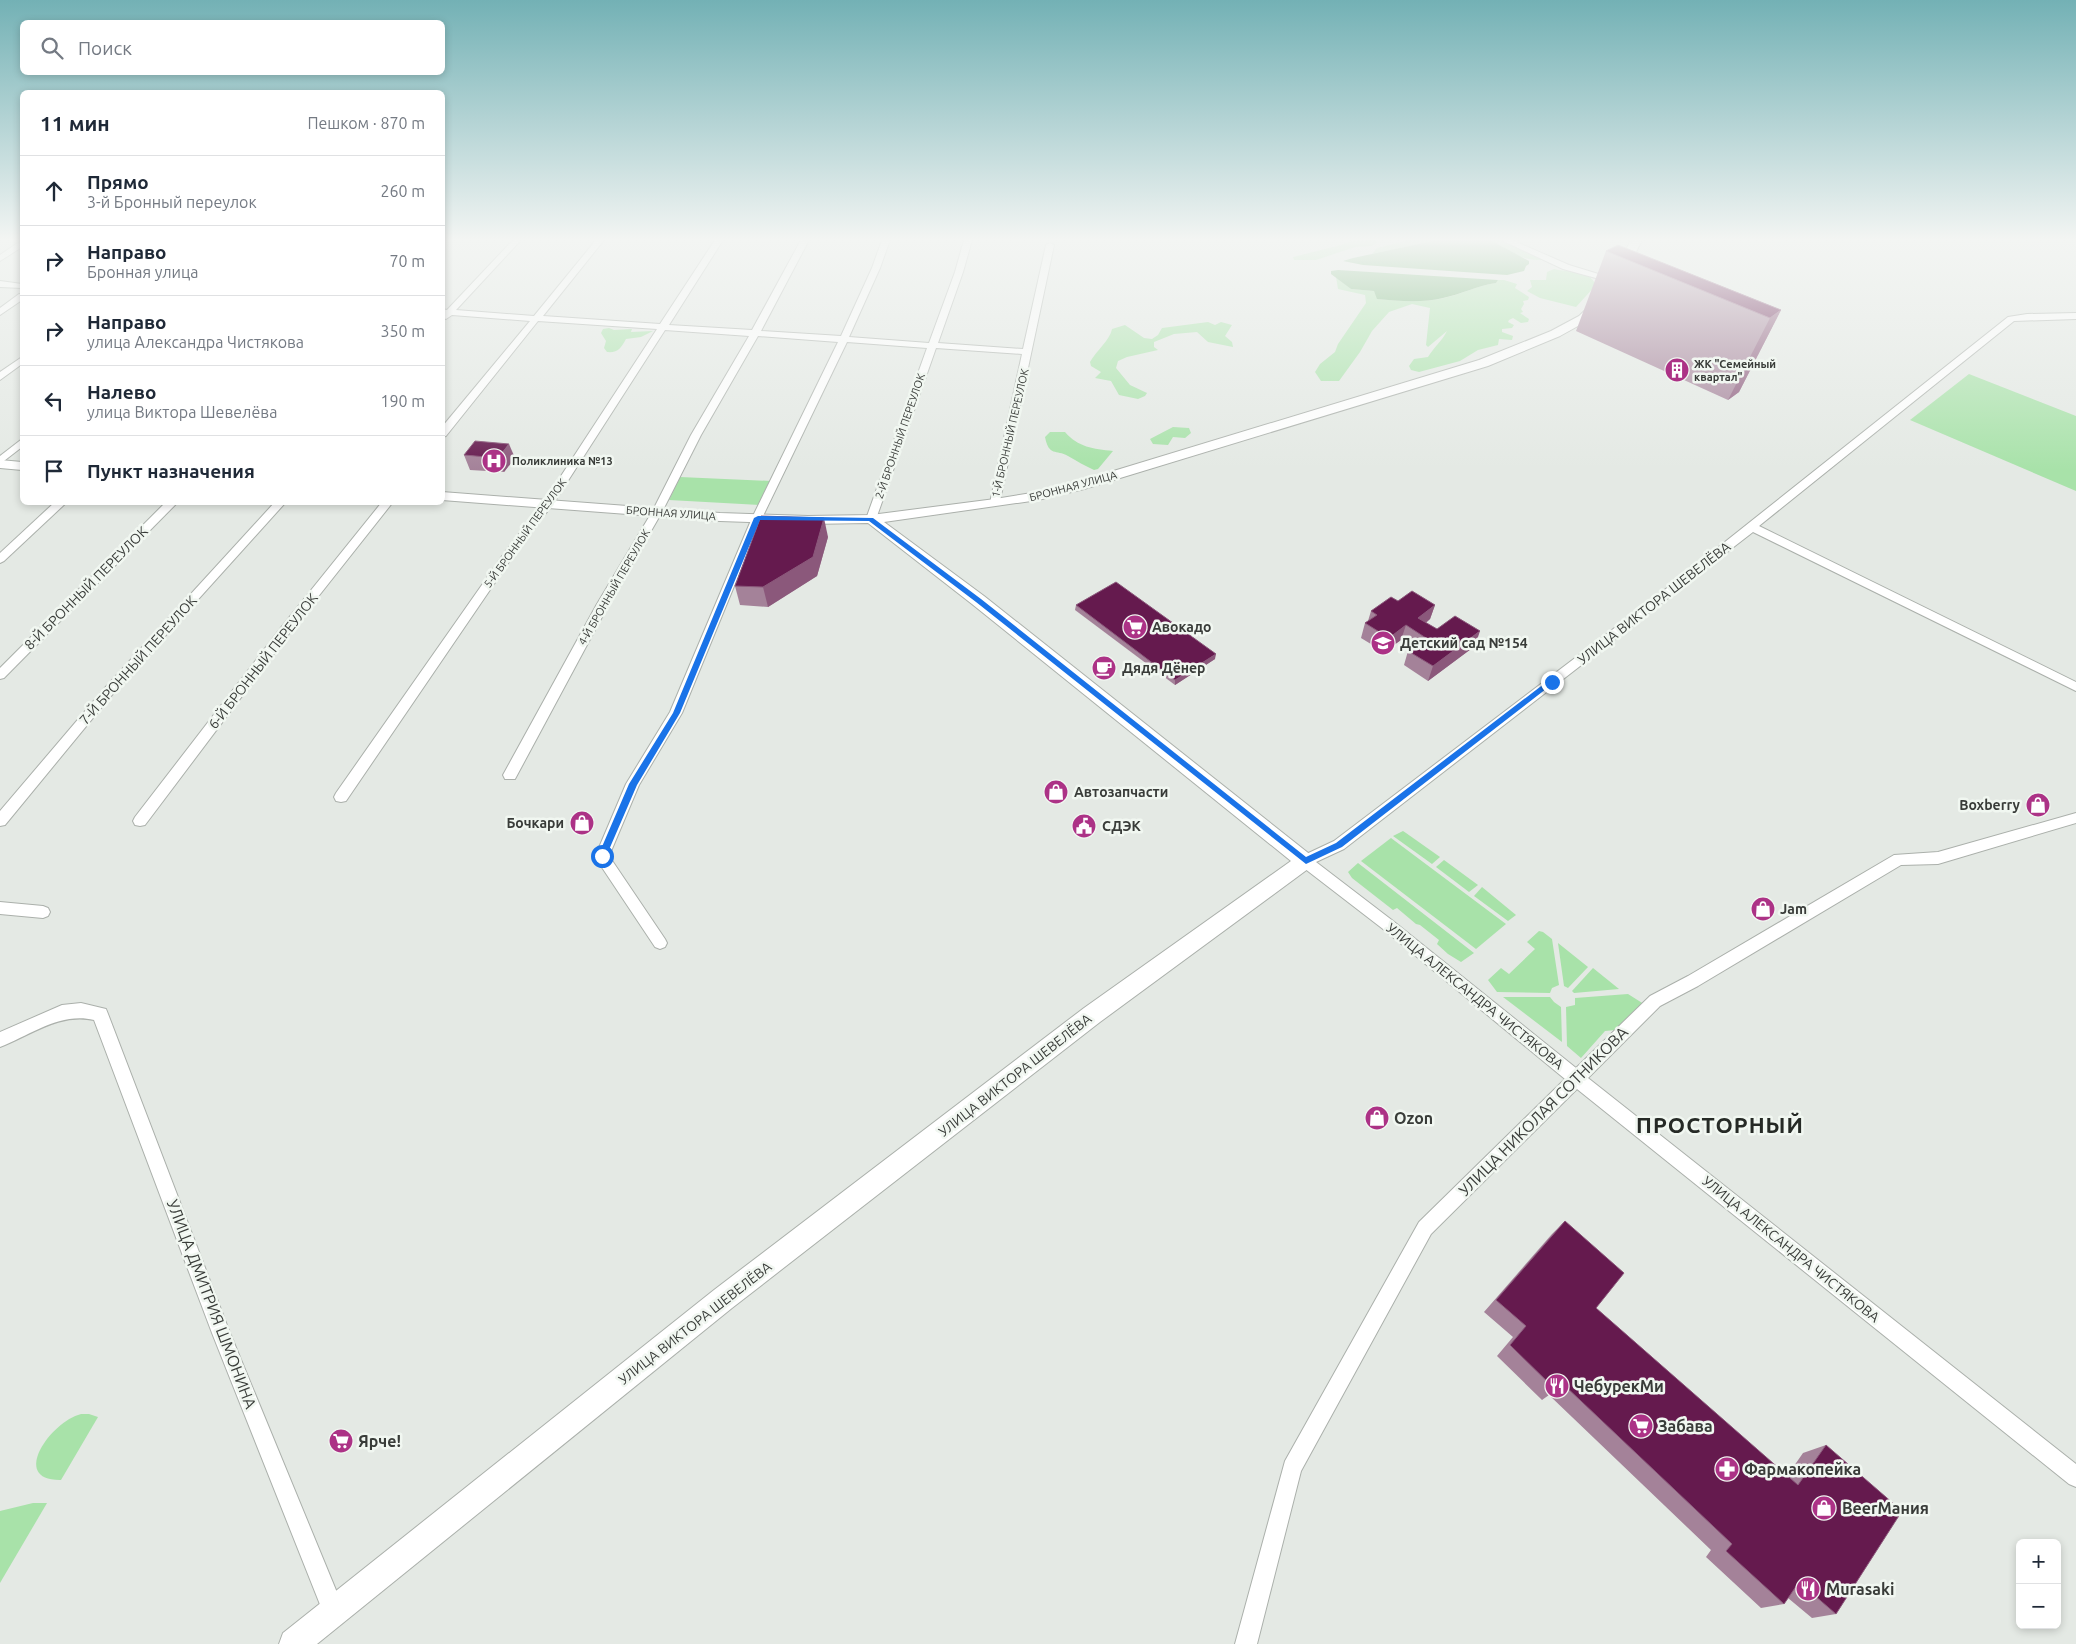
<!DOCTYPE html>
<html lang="ru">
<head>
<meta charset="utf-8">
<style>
  :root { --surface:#fff; --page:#f2f2f3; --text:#1f2937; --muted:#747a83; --line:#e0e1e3 }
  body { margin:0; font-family:Ubuntu,sans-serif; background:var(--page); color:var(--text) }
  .controls { position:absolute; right:15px; bottom:15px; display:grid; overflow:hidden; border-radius:8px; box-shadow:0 2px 8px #0003 }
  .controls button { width:45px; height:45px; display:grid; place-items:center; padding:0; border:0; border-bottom:1px solid var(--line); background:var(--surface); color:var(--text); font:25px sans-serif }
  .stop { position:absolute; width:15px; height:15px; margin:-11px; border:4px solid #1a73e8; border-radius:50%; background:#fff }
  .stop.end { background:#1a73e8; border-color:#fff; box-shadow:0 1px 5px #0008 }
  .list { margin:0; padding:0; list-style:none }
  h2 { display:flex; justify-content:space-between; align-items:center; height:65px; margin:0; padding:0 20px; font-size:21px }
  h2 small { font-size:16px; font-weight:400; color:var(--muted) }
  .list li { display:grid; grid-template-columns:32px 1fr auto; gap:15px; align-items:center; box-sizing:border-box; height:70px; padding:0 20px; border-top:1px solid var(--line) }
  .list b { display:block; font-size:19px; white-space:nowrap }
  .list p { margin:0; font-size:16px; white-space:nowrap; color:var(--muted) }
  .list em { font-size:16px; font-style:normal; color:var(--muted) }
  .icon { flex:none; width:28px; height:28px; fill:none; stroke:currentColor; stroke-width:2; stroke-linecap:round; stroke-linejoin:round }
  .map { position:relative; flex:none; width:2076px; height:1644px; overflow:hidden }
  .search { position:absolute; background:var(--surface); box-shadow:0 2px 8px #0003; left:20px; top:20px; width:425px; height:55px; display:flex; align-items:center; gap:12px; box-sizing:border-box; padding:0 18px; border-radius:8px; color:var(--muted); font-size:19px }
  .panel { position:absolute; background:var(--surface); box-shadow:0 2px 8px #0003; left:20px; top:90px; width:425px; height:415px; border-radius:8px }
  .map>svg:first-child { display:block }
  .green { fill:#a8e2a9 }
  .water { fill:#65ad68 }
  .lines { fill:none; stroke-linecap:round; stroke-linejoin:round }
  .street-casing { stroke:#abb0ab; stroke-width:2 }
  .secondary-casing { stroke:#abb0ab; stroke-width:2 }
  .street { fill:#fff; fill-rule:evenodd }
  .secondary { fill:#fff; fill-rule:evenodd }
  .wall { fill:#a48299 }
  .shaded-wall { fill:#8b587b }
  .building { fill:#651a4e; stroke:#8b587b }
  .route { fill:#1a73e8 }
  .labels { text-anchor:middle; stroke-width:5; stroke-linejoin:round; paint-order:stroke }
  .far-poi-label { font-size:11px; font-weight:bold; fill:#393c39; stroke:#f1f7f1; text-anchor:start }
  .far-street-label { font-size:11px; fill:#393c39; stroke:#f1f7f1 }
  .street-label { font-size:14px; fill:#393c39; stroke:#f1f7f1 }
  .poi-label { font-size:14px; font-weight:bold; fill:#393c39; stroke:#f1f7f1; text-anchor:start }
  .near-street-label { font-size:16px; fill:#393c39; stroke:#f1f7f1 }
  .near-poi-label { font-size:16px; font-weight:bold; fill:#393c39; stroke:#f1f7f1; text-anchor:start }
  .near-district-label { font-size:22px; font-weight:bold; letter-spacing:1px; fill:#262a26; stroke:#f1f7f1 }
</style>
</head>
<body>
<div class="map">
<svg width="2076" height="1644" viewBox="0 0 2076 1644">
  <rect width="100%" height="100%" fill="#e4e9e4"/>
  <!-- green -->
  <g class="green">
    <polygon points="1373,240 1377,242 1372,246 1355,247 1316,260 1294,260 1293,257 1341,245 1351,241"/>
    <polygon points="1409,240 1437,240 1372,254 1377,248"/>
    <path d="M 1490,240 L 1502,240 L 1540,256 L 1542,260 C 1520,261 1509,250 1490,240 Z"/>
    <path d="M 1554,269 C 1571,273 1587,268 1596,285 L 1576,307 L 1540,298 L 1527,291 L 1532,287 L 1530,280 L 1546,280 L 1547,272 Z"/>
    <path d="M 1336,277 L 1351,289 L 1374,291 L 1378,299 C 1398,301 1423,303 1444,298 C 1462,294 1476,286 1496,283 L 1498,280 L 1504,280 L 1517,284 L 1515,288 L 1529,297 L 1528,300 L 1523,301 L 1524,304 L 1521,309 L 1523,312 L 1520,313 L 1529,319 L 1528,322 L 1521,323 L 1513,318 L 1509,320 L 1508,322 L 1514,325 L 1512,328 L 1502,329 L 1502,332 L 1513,336 L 1512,340 L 1499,339 L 1498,345 L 1478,350 L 1460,361 L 1419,372 L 1411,370 L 1409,366 L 1414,359 L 1428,357 C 1434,347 1442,341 1447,331 L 1428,347 L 1426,345 L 1430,308 L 1412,304 L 1389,312 L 1372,331 L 1360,352 L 1339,381 L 1321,381 L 1315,372 L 1320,364 L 1335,352 L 1338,344 L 1366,303 L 1365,295 L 1338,289 Z"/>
    <path d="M 1208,322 L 1215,325 L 1221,322 L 1232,325 L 1225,336 L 1232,342 L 1233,347 L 1208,342 L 1197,332 L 1174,334 L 1154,342 L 1154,347 L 1158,350 L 1127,357 L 1118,361 L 1116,368 L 1130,385 L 1147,393 L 1145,396 L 1138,399 L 1119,395 L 1111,381 L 1095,378 L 1101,372 L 1091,366 L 1090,362 C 1096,351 1110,340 1112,329 L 1125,325 L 1144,338 L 1152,339 L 1158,335 L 1162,328 Z"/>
    <path d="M 609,328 L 614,330 L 632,329 L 631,332 L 653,331 L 641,337 L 626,339 C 621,348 618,353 607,352 L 604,348 L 606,341 L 601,333 L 603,329 Z"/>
    <polygon points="1969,374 2076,416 2076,491 1910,420"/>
    <polygon points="1173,427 1189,428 1191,433 1185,438 1173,437 1168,445 1153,444 1150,439"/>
    <path d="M 1050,432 L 1065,432 C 1078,447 1093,449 1113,451 L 1098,469 L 1094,470 C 1085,466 1077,461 1068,456 C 1056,449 1049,457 1045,437 Z"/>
    <polygon points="680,477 772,481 760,505 669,500"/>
    <polygon points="1403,831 1406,833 1440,857 1432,864 1393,836"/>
    <polygon points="1391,838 1506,924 1476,949 1361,861"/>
    <polygon points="1444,860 1478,885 1469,892 1436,867"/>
    <polygon points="1358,863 1474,953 1461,962 1448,954 1437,944 1439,940 1420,925 1416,924 1397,908 1393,910 1352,878 1348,872"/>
    <polygon points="1482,887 1516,915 1508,921 1474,896"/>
    <polygon points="1539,931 1543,932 1552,939 1559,985 1552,988 1550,993 1497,992 1488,980 1501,968 1509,974 1535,949 1527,942"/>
    <polygon points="1558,943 1588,967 1568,988 1564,986"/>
    <polygon points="1593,968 1619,989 1574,993 1572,991"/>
    <polygon points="1628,994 1647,1006 1616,1030 1605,1031 1581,1058 1567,1046 1566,1007 1575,1005 1575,998"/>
    <polygon points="1503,997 1550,997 1554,1002 1561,1007 1562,1042"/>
    <path d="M 81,1414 L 89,1414 L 98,1417 L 61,1480 C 9,1481 50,1422 81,1414 Z"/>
    <polygon points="33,1503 47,1503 0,1583 0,1511"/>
  </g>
  <!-- water -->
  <g class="water">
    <polygon points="1437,240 1490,240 1529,261 1529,264 1526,266 1524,271 1507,275 1363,265 1343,261 1353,258"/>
    <path d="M 1338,270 L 1498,280 L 1496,283 C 1476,286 1462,294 1443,298 C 1423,303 1398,301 1377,299 L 1374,291 L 1351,289 L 1331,274 L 1331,271 Z"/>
  </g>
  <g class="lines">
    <defs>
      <g id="street">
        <polygon points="513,240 521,240 456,310 534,316 596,240 604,240 543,316 660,324 715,240 723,240 669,325 752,330 801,240 809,240 761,331 841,336 872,268 882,240 890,240 880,268 849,337 929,343 955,272 964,240 972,240 963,272 938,343 1023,349 1046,245 1050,243 1054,245 999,505 991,505 990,503 1022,354 936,348 876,519 871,522 866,519 927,348 847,342 762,518 682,713 639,785 609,856 665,939 667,943 665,947 660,949 655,947 595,857 626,784 670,712 752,518 838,342 758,336 701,435 662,512 609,604 515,779 505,779 503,775 597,604 652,512 691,435 749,336 665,330 553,504 513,556 346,801 341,802 336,801 334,797 336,793 505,552 544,502 657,329 538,321 446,436 442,437 442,427 530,321 452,315 446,319 442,317 442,309 447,310"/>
        <polygon points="1501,240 1512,240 1569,265 1618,280 1614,283 1563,269"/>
        <polygon points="19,242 22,242 22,247 0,261 0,255"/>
        <polygon points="0,281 22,284 22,288 0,287"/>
        <polygon points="19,294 22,294 22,300 0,315 0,308"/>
        <polygon points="2076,313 2076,319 2014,321 1759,526 2076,682 2076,691 1753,532 1344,849 1316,862 1393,921 1576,1068 1650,996 1688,976 1894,855 1938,852 2076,813 2076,823 1938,864 1901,865 1698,986 1660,1006 1588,1078 2076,1464 2076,1487 2069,1484 1577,1089 1431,1234 1301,1471 1257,1644 1235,1644 1285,1461 1419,1222 1565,1079 1383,929 1300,865 1298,861 1300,857 1334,841 1662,592 2008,317 2027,314"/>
        <polygon points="22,357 22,364 0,380 0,372"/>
        <polygon points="22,439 22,447 0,464 0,456"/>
        <polygon points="55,502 67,502 4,561 0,563 0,553"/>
        <polygon points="166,502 178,502 4,678 0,679 0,668"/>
        <polygon points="275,502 286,502 111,696 5,825 0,826 0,811 103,690"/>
        <polygon points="382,502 393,502 291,631 145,825 140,826 135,825 133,821 135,817 283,625"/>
        <polygon points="0,902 43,906 48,908 50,912 48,916 43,918 0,914"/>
        <path d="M 81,1003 L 106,1009 L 108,1014 L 230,1333 L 345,1612 L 342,1620 L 334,1623 L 326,1620 L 323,1612 L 212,1333 L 94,1020 C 60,1012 31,1035 0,1047 L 0,1032 L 62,1005 Z"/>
      </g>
      <g id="secondary">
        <polygon points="1631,240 1642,240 1625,274 1617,274 1615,272"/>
        <polygon points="1600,299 1606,303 1604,306 1587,321 1560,336 1488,366 1084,489 1038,500 884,522 984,596 1312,856 1315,861 1312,866 1100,1022 732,1308 317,1644 279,1644 283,1633 714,1290 1084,1008 1291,861 972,604 868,523 808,524 720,521 442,500 442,492 720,513 808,516 871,515 995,499 1038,492 1074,483 1479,360 1551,331 1579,316 1596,300"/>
        <polygon points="0,460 22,462 22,470 0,468"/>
      </g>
    </defs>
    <!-- street casing -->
    <use href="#street" class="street-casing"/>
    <!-- secondary casing -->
    <use href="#secondary" class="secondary-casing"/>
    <!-- street -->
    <use href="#street" class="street"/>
    <!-- secondary -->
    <use href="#secondary" class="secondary"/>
  </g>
  <!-- wall -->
  <g class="wall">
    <polygon points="1606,251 1781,310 1739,392 1728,400 1576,331"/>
    <polygon points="464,455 515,458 504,472 470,470"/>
    <polygon points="828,537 817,576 768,607 740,605 735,586"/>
    <polygon points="1398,601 1435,605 1430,619 1426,623 1437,629 1475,646 1428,681 1404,665 1408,651 1413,647 1401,640 1384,652 1361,638 1365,623 1368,621 1371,611"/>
    <polygon points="1076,605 1215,659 1175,685 1075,610"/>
    <polygon points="1565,1221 1596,1308 1787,1476 1803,1453 1826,1445 1836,1614 1812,1618 1788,1598 1784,1604 1761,1608 1706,1557 1711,1550 1549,1395 1542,1400 1497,1356 1513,1337 1484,1312 1552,1234"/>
  </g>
  <!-- shaded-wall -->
  <g class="shaded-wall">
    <polygon points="1781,310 1739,392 1728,400 1770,318"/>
    <polygon points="509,444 515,458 504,472 498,458"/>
    <polygon points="824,518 828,537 817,576 768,607 763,587"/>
    <polygon points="1435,605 1430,619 1415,631 1418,618"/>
    <polygon points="1406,625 1401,640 1384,652 1389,638"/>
    <polygon points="1480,631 1475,646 1428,681 1433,666"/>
    <polygon points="1216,654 1215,659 1175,685 1175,680"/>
  </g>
  <!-- building -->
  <g class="building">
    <polygon points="1618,245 1781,310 1770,318 1606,251"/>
    <polygon points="475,441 509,444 498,458 464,455"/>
    <polygon points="761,516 824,518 813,557 763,587 735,586"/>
    <polygon points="1116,582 1216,654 1175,680 1076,605"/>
    <polygon points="1412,591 1435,605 1418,618 1437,629 1455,616 1480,631 1433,666 1408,651 1426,638 1406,625 1389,638 1365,623 1377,615 1371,611 1391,597 1398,601"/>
    <polygon points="1565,1221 1624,1273 1596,1308 1798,1485 1826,1445 1902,1511 1836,1614 1799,1582 1784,1604 1726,1551 1732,1544 1562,1383 1556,1390 1510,1345 1526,1326 1496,1300"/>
  </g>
  <!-- sky -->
  <linearGradient id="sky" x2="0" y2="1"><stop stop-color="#73b1b5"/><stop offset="0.51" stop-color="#f3f5f3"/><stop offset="1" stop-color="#f3f5f3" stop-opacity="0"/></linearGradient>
  <rect width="2076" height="470" fill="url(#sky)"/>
  <!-- route -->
  <polygon class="route" points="758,516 873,518 981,599 1306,857 1336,843 1549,680 1555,682 1342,847 1306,864 976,602 869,521 760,520 680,713 637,785 605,859 599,859 598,856 629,784 673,713 754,518"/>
  <!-- icons -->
  <defs>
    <symbol id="building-disc" viewBox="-11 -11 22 22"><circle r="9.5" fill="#ac3286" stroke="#f1f7f1"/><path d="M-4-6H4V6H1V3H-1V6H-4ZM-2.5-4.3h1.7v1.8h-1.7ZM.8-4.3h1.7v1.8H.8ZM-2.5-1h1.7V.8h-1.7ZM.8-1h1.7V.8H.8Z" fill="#fff"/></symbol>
    <symbol id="hospital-disc" viewBox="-11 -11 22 22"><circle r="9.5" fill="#ac3286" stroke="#f1f7f1"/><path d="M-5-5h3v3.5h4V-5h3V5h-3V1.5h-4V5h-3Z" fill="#fff"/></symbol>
    <symbol id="supermarket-disc" viewBox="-11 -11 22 22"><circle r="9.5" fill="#ac3286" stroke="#f1f7f1"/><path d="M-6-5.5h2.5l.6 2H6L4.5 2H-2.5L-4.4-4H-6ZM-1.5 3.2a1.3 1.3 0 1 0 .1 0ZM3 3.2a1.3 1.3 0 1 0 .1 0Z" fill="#fff"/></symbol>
    <symbol id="school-disc" viewBox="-11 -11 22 22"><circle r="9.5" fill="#ac3286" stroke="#f1f7f1"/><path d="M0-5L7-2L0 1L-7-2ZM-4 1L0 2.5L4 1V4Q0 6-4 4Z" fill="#fff"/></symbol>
    <symbol id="cafe-disc" viewBox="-11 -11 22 22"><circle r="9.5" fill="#ac3286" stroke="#f1f7f1"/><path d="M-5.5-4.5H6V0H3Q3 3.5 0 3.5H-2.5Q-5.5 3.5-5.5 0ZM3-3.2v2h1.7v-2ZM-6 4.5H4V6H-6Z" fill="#fff"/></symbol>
    <symbol id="shop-disc" viewBox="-11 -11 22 22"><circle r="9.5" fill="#ac3286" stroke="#f1f7f1"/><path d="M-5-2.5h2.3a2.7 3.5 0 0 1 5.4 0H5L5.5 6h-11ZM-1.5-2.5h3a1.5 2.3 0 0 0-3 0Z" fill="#fff"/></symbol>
    <symbol id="civic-disc" viewBox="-11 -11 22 22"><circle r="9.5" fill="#ac3286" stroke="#f1f7f1"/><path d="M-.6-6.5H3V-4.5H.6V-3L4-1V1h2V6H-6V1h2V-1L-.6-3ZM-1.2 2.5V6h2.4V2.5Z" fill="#fff"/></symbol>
    <symbol id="restaurant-disc" viewBox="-11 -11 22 22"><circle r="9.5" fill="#ac3286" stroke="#f1f7f1"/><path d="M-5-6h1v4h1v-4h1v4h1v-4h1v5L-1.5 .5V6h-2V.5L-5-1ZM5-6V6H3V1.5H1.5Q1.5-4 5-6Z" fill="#fff"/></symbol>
    <symbol id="pharmacy-disc" viewBox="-11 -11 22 22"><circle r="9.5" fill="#ac3286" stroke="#f1f7f1"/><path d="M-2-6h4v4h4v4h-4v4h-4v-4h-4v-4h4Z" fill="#fff"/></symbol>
  </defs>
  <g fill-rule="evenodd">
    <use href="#building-disc" x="1663" y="356" width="28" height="28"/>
    <use href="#hospital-disc" x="480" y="447" width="28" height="28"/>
    <use href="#supermarket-disc" x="1121" y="613" width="28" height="28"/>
    <use href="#school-disc" x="1369" y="629" width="28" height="28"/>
    <use href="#cafe-disc" x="1090" y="654" width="28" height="28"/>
    <use href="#shop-disc" x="1042" y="778" width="28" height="28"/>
    <use href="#shop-disc" x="2024" y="791" width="28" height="28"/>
    <use href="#shop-disc" x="568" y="809" width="28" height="28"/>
    <use href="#civic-disc" x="1070" y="812" width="28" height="28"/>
    <use href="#shop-disc" x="1749" y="895" width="28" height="28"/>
    <use href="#shop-disc" x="1363" y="1104" width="28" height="28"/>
    <use href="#restaurant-disc" x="1543" y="1372" width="28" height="28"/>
    <use href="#supermarket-disc" x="1627" y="1412" width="28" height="28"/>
    <use href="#supermarket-disc" x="327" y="1427" width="28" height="28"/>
    <use href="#pharmacy-disc" x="1713" y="1455" width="28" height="28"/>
    <use href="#shop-disc" x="1810" y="1494" width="28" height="28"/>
    <use href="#restaurant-disc" x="1794" y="1575" width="28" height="28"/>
  </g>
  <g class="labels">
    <!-- far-poi labels -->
    <g class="far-poi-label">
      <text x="1694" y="368">ЖК "Семейный<tspan x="1694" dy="13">квартал"</tspan></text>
      <text x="512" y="465">Поликлиника №13</text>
    </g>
    <!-- far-street labels -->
    <g class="far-street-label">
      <text transform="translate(1010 433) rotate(-77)" y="4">1-Й БРОННЫЙ ПЕРЕУЛОК</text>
      <text transform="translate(900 436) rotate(-71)" y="4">2-Й БРОННЫЙ ПЕРЕУЛОК</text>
      <text transform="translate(1073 486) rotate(-15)" y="4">БРОННАЯ УЛИЦА</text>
      <text transform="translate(671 513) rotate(4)" y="4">БРОННАЯ УЛИЦА</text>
      <text transform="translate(525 533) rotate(-54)" y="4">5-Й БРОННЫЙ ПЕРЕУЛОК</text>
      <text transform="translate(614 587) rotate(-60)" y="4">4-Й БРОННЫЙ ПЕРЕУЛОК</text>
    </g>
    <!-- street labels -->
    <g class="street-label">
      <text transform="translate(86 588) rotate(-45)" y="5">8-Й БРОННЫЙ ПЕРЕУЛОК</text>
      <text transform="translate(1654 603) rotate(-38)" y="5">УЛИЦА ВИКТОРА ШЕВЕЛЁВА</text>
      <text transform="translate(138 660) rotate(-48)" y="5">7-Й БРОННЫЙ ПЕРЕУЛОК</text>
      <text transform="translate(263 661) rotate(-52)" y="5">6-Й БРОННЫЙ ПЕРЕУЛОК</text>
      <text transform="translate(1475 996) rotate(39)" y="5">УЛИЦА АЛЕКСАНДРА ЧИСТЯКОВА</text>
      <text transform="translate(1015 1075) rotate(-38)" y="5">УЛИЦА ВИКТОРА ШЕВЕЛЁВА</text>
      <text transform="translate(1791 1249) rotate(39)" y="5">УЛИЦА АЛЕКСАНДРА ЧИСТЯКОВА</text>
      <text transform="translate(695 1323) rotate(-38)" y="5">УЛИЦА ВИКТОРА ШЕВЕЛЁВА</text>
    </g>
    <!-- poi labels -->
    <g class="poi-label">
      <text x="1152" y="632">Авокадо</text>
      <text x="1400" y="648">Детский сад №154</text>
      <text x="1122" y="673">Дядя Дёнер</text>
      <text x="1074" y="797">Автозапчасти</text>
      <text x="2020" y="810" text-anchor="end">Boxberry</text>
      <text x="564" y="828" text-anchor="end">Бочкари</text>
      <text x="1102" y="831">СДЭК</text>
      <text x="1780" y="914">Jam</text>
    </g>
    <!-- near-street labels -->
    <g class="near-street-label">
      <text transform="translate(1543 1111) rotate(-45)" y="6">УЛИЦА НИКОЛАЯ СОТНИКОВА</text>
      <text transform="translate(212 1304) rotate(69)" y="6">УЛИЦА ДМИТРИЯ ШМОНИНА</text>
    </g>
    <!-- near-poi labels -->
    <g class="near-poi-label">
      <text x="1394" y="1124">Ozon</text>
      <text x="1574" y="1392">ЧебурекМи</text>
      <text x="1658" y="1432">Забава</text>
      <text x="358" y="1447">Ярче!</text>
      <text x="1744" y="1475">Фармакопейка</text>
      <text x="1842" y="1514">BeerМания</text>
      <text x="1826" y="1595">Murasaki</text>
    </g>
    <!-- near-district labels -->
    <g class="near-district-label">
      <text x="1720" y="1133">ПРОСТОРНЫЙ</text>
    </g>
  </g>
</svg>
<div class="controls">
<button>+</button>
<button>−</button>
</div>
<div class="stop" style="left:602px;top:856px"></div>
<div class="stop end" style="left:1552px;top:682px"></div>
<div class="search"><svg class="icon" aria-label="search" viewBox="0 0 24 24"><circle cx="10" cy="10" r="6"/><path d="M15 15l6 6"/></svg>Поиск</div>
<section class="panel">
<h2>11 мин<small>Пешком · 870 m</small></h2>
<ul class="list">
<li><svg class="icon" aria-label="ahead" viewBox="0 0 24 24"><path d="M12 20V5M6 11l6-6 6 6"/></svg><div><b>Прямо</b><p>3-й Бронный переулок</p></div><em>260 m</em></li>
<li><svg class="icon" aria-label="right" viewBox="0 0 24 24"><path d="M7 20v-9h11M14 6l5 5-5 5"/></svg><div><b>Направо</b><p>Бронная улица</p></div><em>70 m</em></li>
<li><svg class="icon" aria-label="right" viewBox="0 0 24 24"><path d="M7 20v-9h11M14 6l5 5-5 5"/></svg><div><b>Направо</b><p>улица Александра Чистякова</p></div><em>350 m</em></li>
<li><svg class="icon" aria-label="left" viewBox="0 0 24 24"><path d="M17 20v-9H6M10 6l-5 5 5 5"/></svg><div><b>Налево</b><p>улица Виктора Шевелёва</p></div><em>190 m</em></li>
<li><svg class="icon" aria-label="arrive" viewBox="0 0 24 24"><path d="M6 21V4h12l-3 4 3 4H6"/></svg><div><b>Пункт назначения</b></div></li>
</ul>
</section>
</div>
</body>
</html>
